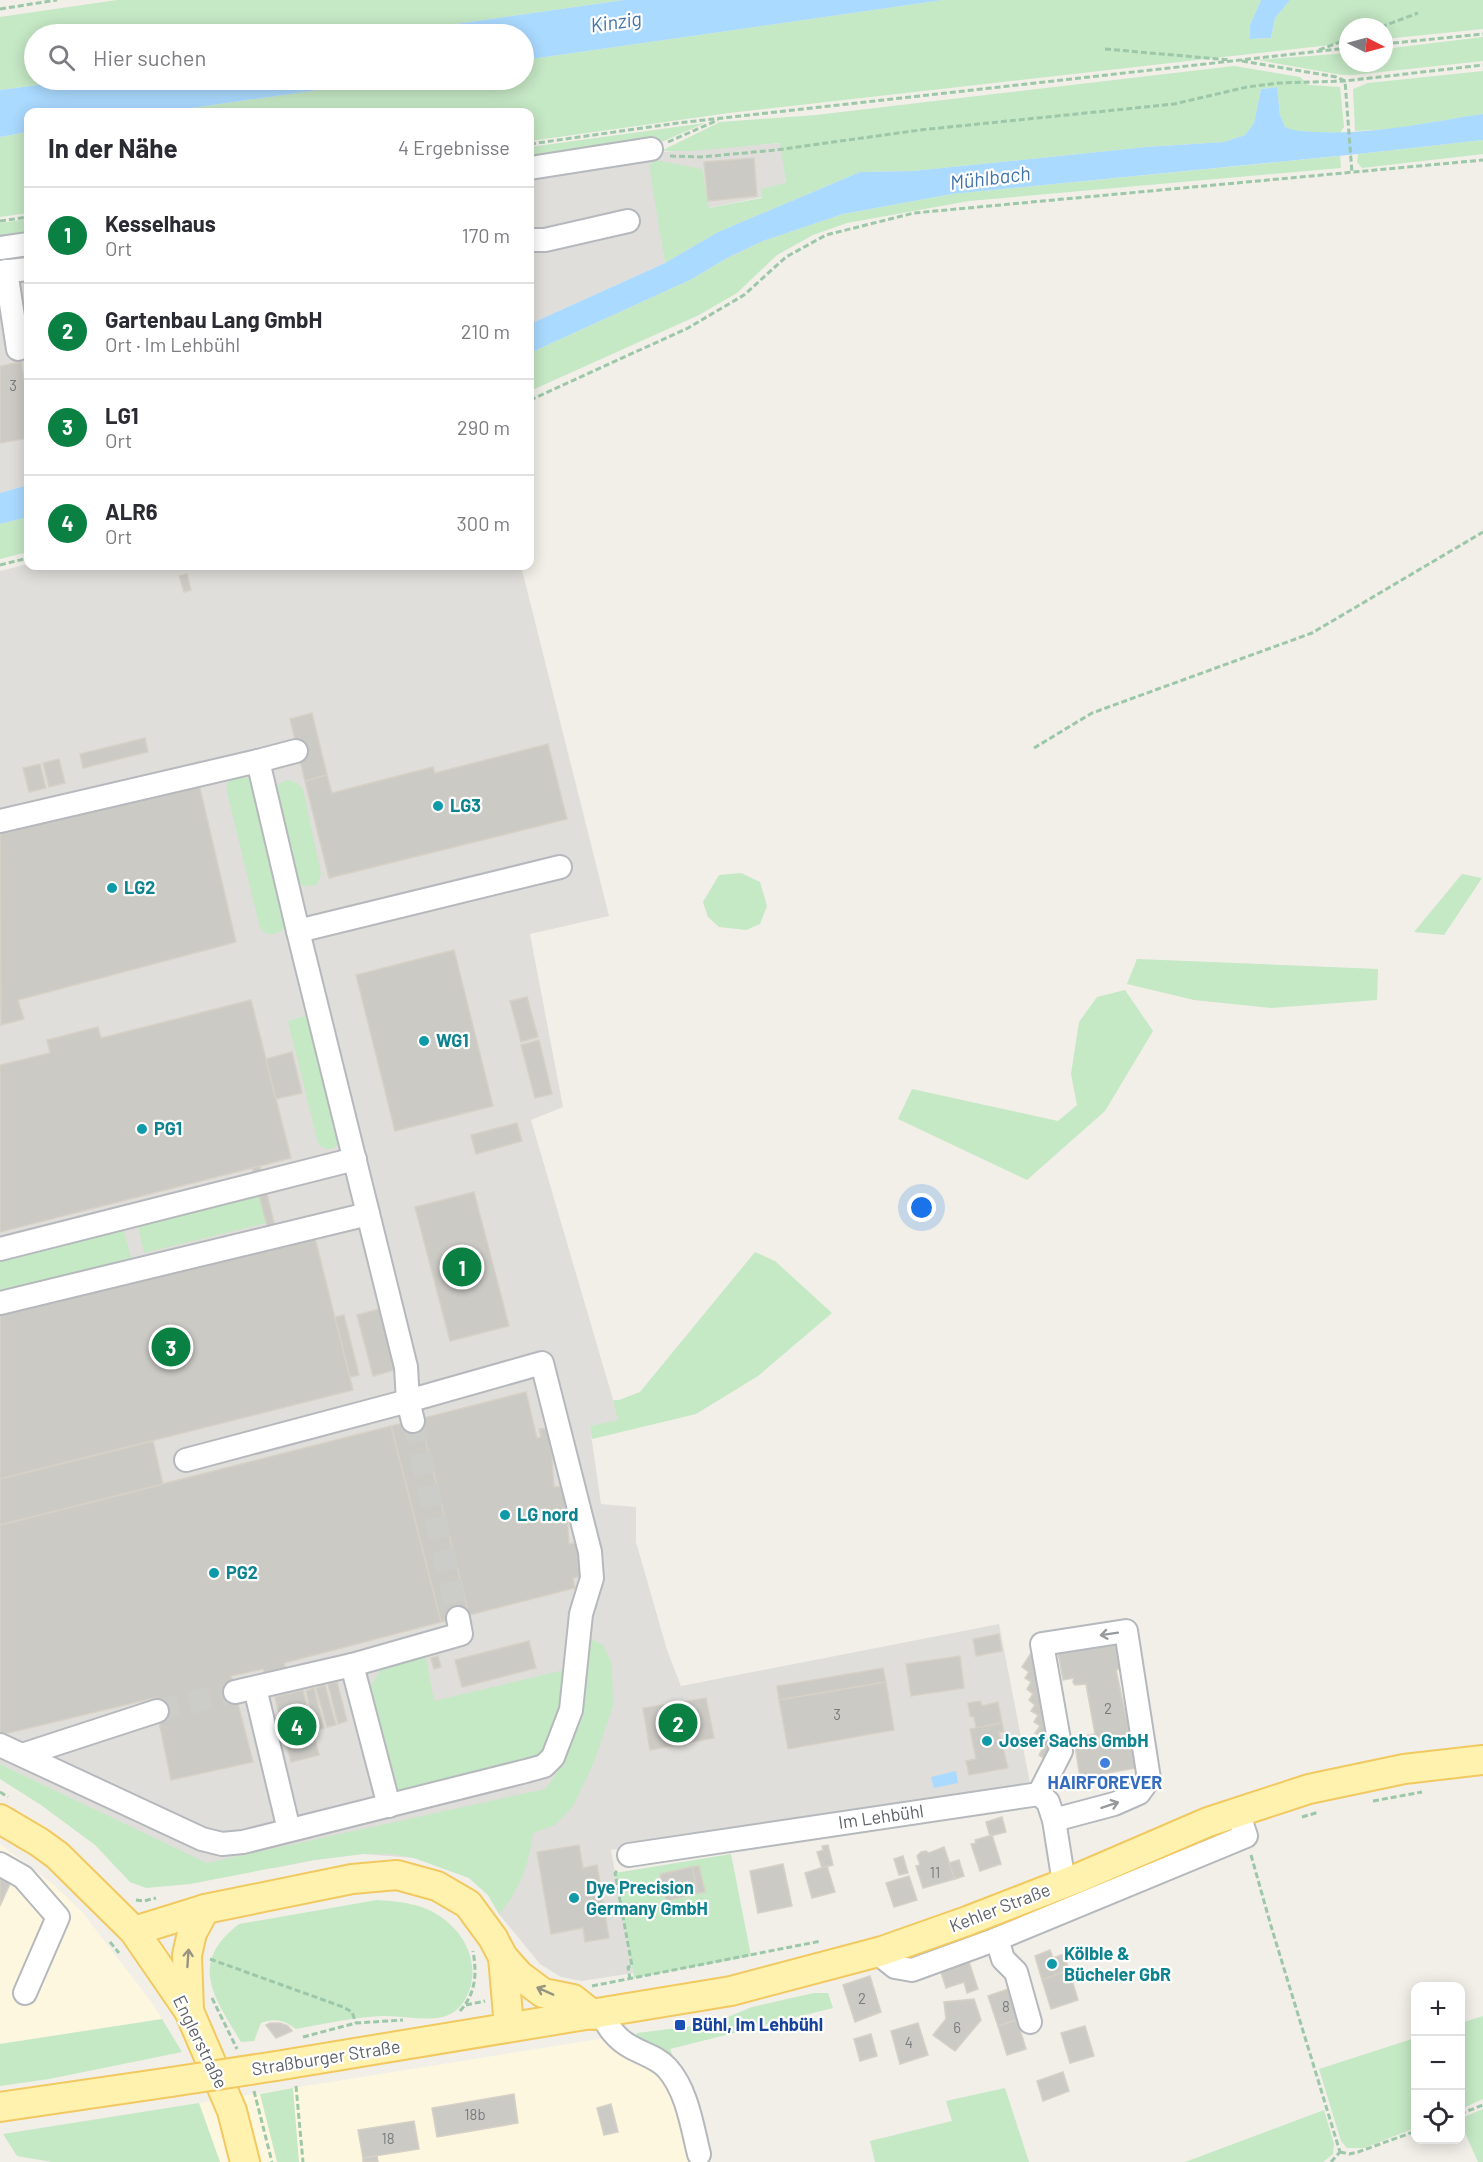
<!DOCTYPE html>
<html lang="de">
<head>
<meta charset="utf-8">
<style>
  :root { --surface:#fff; --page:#f2f2f3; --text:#2b2b33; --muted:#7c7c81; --line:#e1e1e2; --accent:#0b8043 }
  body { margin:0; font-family:Barlow,sans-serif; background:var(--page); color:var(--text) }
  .controls { position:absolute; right:18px; bottom:18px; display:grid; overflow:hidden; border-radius:12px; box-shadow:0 3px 15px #0003 }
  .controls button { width:54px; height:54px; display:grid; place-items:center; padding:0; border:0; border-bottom:2px solid var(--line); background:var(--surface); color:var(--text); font:30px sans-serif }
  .compass { position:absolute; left:1339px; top:18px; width:54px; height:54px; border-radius:50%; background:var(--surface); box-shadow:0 3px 15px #0003; rotate:96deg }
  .you { position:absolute; left:922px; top:1208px; width:21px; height:21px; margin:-15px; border:4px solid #fff; border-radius:50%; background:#1a73e8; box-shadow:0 0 0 9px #1a73e833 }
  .badge { display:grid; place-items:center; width:39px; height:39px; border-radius:50%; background:var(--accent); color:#fff; font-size:20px; font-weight:700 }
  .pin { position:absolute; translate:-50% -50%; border:3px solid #fff; box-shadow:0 2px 6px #0006 }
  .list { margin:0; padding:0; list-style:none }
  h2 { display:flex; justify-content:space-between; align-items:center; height:78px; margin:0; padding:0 24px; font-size:26px }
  h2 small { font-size:20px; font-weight:400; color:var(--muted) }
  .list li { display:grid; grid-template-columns:39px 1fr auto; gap:18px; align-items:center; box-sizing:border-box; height:96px; padding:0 24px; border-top:2px solid var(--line) }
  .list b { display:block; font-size:22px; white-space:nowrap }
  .list p { margin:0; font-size:20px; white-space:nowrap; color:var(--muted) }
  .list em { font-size:20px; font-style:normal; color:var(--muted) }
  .icon { flex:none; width:33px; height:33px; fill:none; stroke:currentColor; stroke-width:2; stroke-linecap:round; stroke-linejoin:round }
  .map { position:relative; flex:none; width:1483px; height:2162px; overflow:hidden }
  .search { position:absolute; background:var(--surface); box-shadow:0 3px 15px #0003; left:24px; top:24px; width:510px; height:66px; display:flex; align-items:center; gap:15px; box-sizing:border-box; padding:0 21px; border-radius:33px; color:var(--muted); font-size:22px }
  .panel { position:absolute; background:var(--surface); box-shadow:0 3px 15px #0003; left:24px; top:108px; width:510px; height:462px; border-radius:12px }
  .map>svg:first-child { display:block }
  .commercial { fill:#fef7e0 }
  .industrial { fill:#e0deda }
  .green { fill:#c5e8c5 }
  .water { fill:#aadaff }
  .building { fill:#cccac5; stroke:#d6d1c6; stroke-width:1.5 }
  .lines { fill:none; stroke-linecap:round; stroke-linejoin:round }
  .minor-tunnel { stroke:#ccccc8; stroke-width:22; stroke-dasharray:22 11; stroke-linecap:butt }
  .minor-casing { stroke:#b5b8bc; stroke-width:26 }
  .major-casing { stroke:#f2c960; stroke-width:32 }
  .path { stroke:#9cc7a9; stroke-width:3; stroke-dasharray:6 3; stroke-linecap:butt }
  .minor { stroke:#fff; stroke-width:22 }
  .major { stroke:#fff2af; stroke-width:28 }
  .major-bridge-casing { stroke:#f2c960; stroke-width:32; stroke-linecap:butt }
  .major-bridge { stroke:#fff2af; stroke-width:28 }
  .oneway { stroke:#979a9d }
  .oneway2 { stroke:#979581 }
  .culture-dot { fill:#0f9aa8; stroke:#fff; stroke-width:2 }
  .shop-dot { fill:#3f7fe0; stroke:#fff; stroke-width:2 }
  .transit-dot { fill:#1a4fb4; stroke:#fff; stroke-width:2 }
  .labels { text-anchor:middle; stroke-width:4.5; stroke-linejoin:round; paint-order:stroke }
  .number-label { font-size:15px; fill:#7a7d7f }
  .culture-label { font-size:18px; font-weight:bold; fill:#0d838f; stroke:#fff; text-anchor:start }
  .shop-label { font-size:18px; font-weight:bold; fill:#366cbe; stroke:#fff }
  .street-label { font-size:18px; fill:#5f6368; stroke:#fff }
  .transit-label { font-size:18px; font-weight:bold; fill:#164399; stroke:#fff; text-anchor:start }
  .water-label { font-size:20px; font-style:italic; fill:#4174aa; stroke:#fff }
</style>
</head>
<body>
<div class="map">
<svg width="1483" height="2162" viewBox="0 0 1483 2162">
  <rect width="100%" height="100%" fill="#f1efe8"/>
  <!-- commercial -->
  <g class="commercial">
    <polygon points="0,1844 55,1886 82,1912 150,2000 162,2019 0,2044"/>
    <polygon points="605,2038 669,2082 693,2162 220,2162 199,2103"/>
  </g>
  <!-- industrial -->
  <g class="industrial">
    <polygon points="781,143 786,184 761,189 763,197 708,208 650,165 665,263 530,324 530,162"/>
    <polygon points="28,232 28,485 0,493 0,237"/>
    <polygon points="28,564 521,566 609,916 530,934 563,1107 531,1120 619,1420 590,1427 601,1504 636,1507 636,1542 667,1650 681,1686 999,1624 1030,1783 611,1850 633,1973 582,1981 561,1977 540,1964 499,1914 488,1895 469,1878 438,1865 414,1858 363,1854 314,1860 275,1868 206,1863 0,1764 0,571"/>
  </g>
  <!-- green -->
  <g class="green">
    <polygon points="117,0 624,0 386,34 34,34 34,80 76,80 0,90 0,17"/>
    <polygon points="943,0 1261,0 1250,25 1250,39 1271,38 1275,18 1290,0 1483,0 1483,29 1384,39 1384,27 1348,27 1348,43 729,113 530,141 530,112 164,112 388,80 524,80 524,60"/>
    <polygon points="1483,37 1483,61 1353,75 1342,75 1258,60 1348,53 1348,63 1384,63 1384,49"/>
    <polygon points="1234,66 1300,77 1309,85 1340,87 1344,127 1340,133 1293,131 1285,127 1280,115 1277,87 1261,89 1254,123 1245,135 1224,142 1146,147 913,171 860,172 718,232 665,263 649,165 654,160 702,169 709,208 762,198 761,189 786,183 780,143 691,151 661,151 720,122 816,115"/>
    <polygon points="1483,71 1483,114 1392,129 1355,131 1353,89 1368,83"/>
    <polygon points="705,123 650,147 530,162 530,147"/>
    <polygon points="28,132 28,213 0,217 0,137"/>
    <polygon points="1483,140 1483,154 1362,168 1357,162 1358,154"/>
    <polygon points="1340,156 1341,168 969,201 847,223 813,235 777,255 737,293 699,315 530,391 530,353 692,279 727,258 763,241 843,214 952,194"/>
    <polygon points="28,219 28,232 0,237 0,223"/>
    <polygon points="28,517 28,552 0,559 0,524"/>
    <path d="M 243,776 L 254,782 L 286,926 C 279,935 267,938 260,928 L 227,792 L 227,786 L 230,779 Z"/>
    <path d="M 288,780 L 297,783 L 303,789 L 321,874 L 317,885 L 303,886 L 294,877 L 274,792 C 277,785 280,782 288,780 Z"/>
    <polygon points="741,873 760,882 767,906 760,924 746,930 719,927 708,917 703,902 719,875"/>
    <polygon points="1462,874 1482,878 1444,935 1414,932"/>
    <polygon points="1137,959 1378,969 1377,1000 1271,1008 1194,1000 1127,984"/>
    <polygon points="1125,990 1153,1031 1105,1111 1027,1180 898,1119 912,1089 1058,1121 1077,1105 1071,1074 1079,1022 1097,997"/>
    <path d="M 310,1014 L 339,1143 C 332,1151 325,1151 318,1143 L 288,1021 Z"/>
    <polygon points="258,1193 266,1223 144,1253 137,1223"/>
    <polygon points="123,1228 131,1258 0,1292 0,1258"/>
    <polygon points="755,1252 775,1261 832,1313 758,1376 696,1414 592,1439 590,1426 618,1420 613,1400 619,1400 640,1392"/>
    <path d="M 587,1637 L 603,1645 L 612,1664 L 613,1706 L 594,1762 L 573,1806 L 555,1825 L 533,1833 C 528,1866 521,1888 499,1914 L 488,1895 L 469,1878 L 414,1858 L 392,1854 L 363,1854 L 314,1860 L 190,1884 L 146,1888 L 130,1882 L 95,1845 L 41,1805 L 0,1779 L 0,1764 L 207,1863 L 545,1789 C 583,1742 585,1695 587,1637 Z"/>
    <path d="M 425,1653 L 434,1701 L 564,1670 C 561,1702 559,1739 532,1760 L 402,1792 L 394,1787 L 371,1687 C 386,1656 394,1660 425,1653 Z"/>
    <polygon points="731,1854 751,1956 634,1978 615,1873"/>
    <path d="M 377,1900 C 391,1901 405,1902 418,1906 C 452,1916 479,1949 471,1985 C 467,1999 460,2011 446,2016 C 427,2022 402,2015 382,2016 C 354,2017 324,2024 296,2029 C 284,2020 275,2018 261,2023 L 254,2041 L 241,2042 C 215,1998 187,1964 239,1924 Z"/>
    <polygon points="814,1993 828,1993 833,2008 670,2049 676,2063 639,2040 636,2036 637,2033 711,2024 752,2007"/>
    <polygon points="1483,2016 1483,2099 1461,2109 1461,2023"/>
    <polygon points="162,2019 182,2052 49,2079 0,2086 0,2044"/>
    <polygon points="1415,2038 1415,2128 1364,2148 1347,2148 1341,2141 1319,2069"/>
    <polygon points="293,2088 299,2162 277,2162 260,2094"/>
    <polygon points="1005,2088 1029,2162 875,2162 870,2141 952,2121 946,2101"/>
    <polygon points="199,2103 220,2162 52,2162 17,2156 3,2134"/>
    <polygon points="1483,2109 1483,2162 1478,2162 1461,2124 1461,2118"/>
    <polygon points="1324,2110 1334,2144 1333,2154 1323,2162 1185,2162"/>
  </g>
  <!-- water -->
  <g class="water">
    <polygon points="624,0 943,0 524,60 524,34 386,34"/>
    <polygon points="1261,0 1290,0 1275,18 1271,38 1250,39 1250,25"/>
    <polygon points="76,80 388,80 164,112 28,112 28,132 0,137 0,90"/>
    <path d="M 1277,87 L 1280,115 L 1285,127 C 1295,132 1306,131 1317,132 C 1373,135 1428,122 1483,114 L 1483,140 L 1358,154 L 952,194 L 843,214 L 763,241 L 727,258 L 692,279 L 530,353 L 530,324 L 665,263 L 718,232 L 860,172 L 913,171 L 1146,147 L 1224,142 L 1245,135 L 1254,123 L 1261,89 Z"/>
    <polygon points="28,485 28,517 0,524 0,493"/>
    <polygon points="956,1771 958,1783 934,1788 931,1777"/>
  </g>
  <!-- building -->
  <g class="building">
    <polygon points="754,158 757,196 708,201 704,162"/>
    <polygon points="21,362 28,407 28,438 0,443 0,366"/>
    <polygon points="187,574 191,590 184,592 179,576"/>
    <polygon points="312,713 327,775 305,781 290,719"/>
    <polygon points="145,738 148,752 83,768 80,754"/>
    <polygon points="548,744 567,819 329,878 305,781 327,775 332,793 433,767 435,773"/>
    <polygon points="59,759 65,783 49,787 43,763"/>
    <polygon points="40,764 46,788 29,792 23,768"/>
    <polygon points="199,784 236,942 18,1000 24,1019 1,1025 0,834"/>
    <polygon points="454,950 493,1106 395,1131 356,975"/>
    <polygon points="527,997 538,1037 521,1042 510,1001"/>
    <polygon points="251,1000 291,1158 0,1232 0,1065 50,1053 47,1040 98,1027 101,1038"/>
    <polygon points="539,1040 552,1094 535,1098 521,1045"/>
    <polygon points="292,1052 302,1093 276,1099 266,1059"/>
    <polygon points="517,1123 522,1141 476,1154 471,1135"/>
    <polygon points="260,1166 279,1243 272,1245 252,1168"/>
    <polygon points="474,1192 509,1326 450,1341 415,1207"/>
    <polygon points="314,1234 353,1390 0,1479 0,1313"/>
    <polygon points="379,1309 395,1370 373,1376 357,1315"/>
    <polygon points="344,1315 359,1375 350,1377 335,1317"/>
    <polygon points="526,1392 537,1438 541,1437 539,1429 550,1428 554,1487 565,1486 569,1544 578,1542 580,1577 573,1578 575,1588 469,1615 420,1419"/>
    <polygon points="420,1419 469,1615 441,1622 391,1426"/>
    <polygon points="391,1426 441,1622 284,1663 286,1670 265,1674 263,1669 231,1676 253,1762 171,1780 154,1698 0,1735 0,1525"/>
    <polygon points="153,1441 163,1484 0,1525 0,1479"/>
    <polygon points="999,1634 1002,1651 976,1656 973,1639"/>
    <polygon points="1117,1636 1123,1668 1116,1670 1130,1735 1136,1734 1142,1767 1080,1778 1075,1745 1086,1744 1084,1741 1085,1736 1095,1734 1086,1684 1075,1685 1073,1682 1074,1678 1063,1680 1057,1647"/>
    <polygon points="529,1641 536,1668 462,1687 455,1660"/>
    <polygon points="1031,1653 1038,1658 1033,1665 1040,1669 1036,1676 1042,1680 1038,1687 1045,1692 1055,1747 1046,1760 1039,1755 1043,1748 1037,1744 1042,1737 1035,1733 1040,1726 1034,1722 1038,1715 1031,1711 1035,1705 1029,1700 1033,1694 1027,1689 1031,1682 1025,1678 1029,1672 1022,1667"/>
    <polygon points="438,1656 441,1667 434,1669 431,1658"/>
    <polygon points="960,1656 964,1688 911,1696 906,1664"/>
    <polygon points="883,1668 886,1682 779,1700 777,1686"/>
    <polygon points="337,1682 347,1721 338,1724 328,1684"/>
    <polygon points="886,1682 894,1730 788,1749 779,1700"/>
    <polygon points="325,1685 336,1725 327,1727 316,1688"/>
    <polygon points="314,1688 324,1728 315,1730 306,1691"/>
    <polygon points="303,1690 319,1755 291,1762 275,1697"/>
    <polygon points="706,1698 714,1738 650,1750 643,1708"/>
    <polygon points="980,1701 982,1706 998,1702 1002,1723 976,1728 974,1717 970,1716 968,1703"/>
    <polygon points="1002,1723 1004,1732 999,1732 1008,1768 969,1775 966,1761 976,1759 970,1729"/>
    <polygon points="1002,1817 1006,1832 990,1836 986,1822"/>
    <polygon points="992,1835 1001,1864 980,1871 971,1844 976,1843 975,1840"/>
    <polygon points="579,1845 583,1868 597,1865 609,1938 585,1942 583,1928 551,1934 537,1852"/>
    <polygon points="828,1845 833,1865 822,1868 817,1852 823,1850 822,1846"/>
    <polygon points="944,1847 955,1879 923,1888 916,1866 920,1865 917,1856 921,1852 926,1851 929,1853"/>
    <polygon points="903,1856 908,1873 899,1875 894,1859"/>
    <polygon points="959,1860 964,1876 955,1879 949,1863"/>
    <polygon points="783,1864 792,1906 758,1913 750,1871"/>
    <polygon points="699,1866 705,1892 698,1893 692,1867"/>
    <polygon points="827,1866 835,1892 812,1898 805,1873"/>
    <polygon points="692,1867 698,1893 666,1901 660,1874"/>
    <polygon points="0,1871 13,1877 0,1906"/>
    <polygon points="909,1876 917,1900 894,1907 886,1883"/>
    <polygon points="1050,1950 1053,1958 1064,1954 1069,1970 1042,1980 1035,1956"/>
    <polygon points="969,1962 978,1989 967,1993 964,1982 946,1988 941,1972"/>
    <polygon points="1069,1970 1078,2000 1051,2009 1042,1980"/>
    <polygon points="870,1976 881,2012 855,2022 843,1985"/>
    <polygon points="1014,1987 1024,2018 998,2026 988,1996"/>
    <polygon points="974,1999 981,2020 955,2051 933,2035 946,2019 944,2002"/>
    <polygon points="1017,2020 1026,2049 1007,2055 998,2026"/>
    <polygon points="270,2023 280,2023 288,2026 292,2031 276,2038 266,2025"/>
    <polygon points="918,2023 928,2055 900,2064 891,2031"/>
    <polygon points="1085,2026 1094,2056 1070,2063 1061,2033"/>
    <polygon points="871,2034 877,2056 860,2061 854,2039"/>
    <polygon points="1063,2072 1069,2091 1043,2101 1037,2081"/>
    <polygon points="514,2094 518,2123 437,2137 432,2108"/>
    <polygon points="611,2104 618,2132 604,2135 597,2108"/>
    <polygon points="414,2121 419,2149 363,2158 358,2130"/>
    <polygon points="377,2156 378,2162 363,2162 363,2158"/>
  </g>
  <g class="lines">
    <!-- minor-tunnel -->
    <g class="minor-tunnel">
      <polyline points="413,1421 458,1618"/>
      <polyline points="157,1711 235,1692"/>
    </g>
    <defs>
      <g id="minor">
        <polyline points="530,168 651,149"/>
        <polyline points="530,240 545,240 628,221"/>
        <polyline points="0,248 28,244"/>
        <polyline points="6,271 18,349"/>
        <polyline points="0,272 28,269"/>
        <polyline points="258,761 296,751"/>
        <polyline points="0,821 258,761 298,931 406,1367 408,1401 542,1363 590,1552 592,1578 581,1614 571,1710 553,1757 544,1766 526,1771 243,1842 222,1844 202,1839 0,1745"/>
        <polyline points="298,931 560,867"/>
        <polyline points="0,1249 355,1159"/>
        <polyline points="0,1303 368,1214"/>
        <polyline points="186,1460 408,1401 413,1421"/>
        <polyline points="352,1665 389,1806"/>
        <polyline points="255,1688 289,1830"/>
        <polyline points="235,1692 352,1665 461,1634 458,1618"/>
        <polyline points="22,1755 157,1711"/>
        <polyline points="1039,1794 1061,1751 1042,1644 1126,1631 1149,1779 1139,1793 1114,1804 1054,1820"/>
        <polyline points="629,1855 1039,1794 1048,1802 1054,1820 1064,1883"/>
        <polyline points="0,1864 23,1877 58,1917 25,1993"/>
        <polyline points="997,1939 1003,1959 1016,1972 1030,2022"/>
        <polyline points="882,1951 885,1959 895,1967 912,1970 997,1939 1246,1836 1238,1812"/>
        <path d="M 601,2013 C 608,2027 616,2039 631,2047 C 643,2054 657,2057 667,2068 C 687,2090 692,2126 699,2154"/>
      </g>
      <g id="major">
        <polyline points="0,1819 39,1842 57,1855 134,1931 189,2011 232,2111 245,2162"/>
        <polyline points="134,1931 205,1909 352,1879 397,1875 437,1886 468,1904 493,1938 503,1957 519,1975 543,1993 573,1999 593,2015"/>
        <polyline points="503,1957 509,2027"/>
        <polyline points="189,2011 187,1955 192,1933 205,1909"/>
        <polyline points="276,2066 731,1991 882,1951 967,1921 1078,1878 1208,1822 1309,1789 1404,1769 1483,1760"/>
        <polyline points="0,2107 171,2082"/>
      </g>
    </defs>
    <!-- minor casing -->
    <use href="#minor" class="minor-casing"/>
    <!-- major casing -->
    <use href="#major" class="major-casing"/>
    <!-- path -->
    <g class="path">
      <polyline points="0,9 57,0"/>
      <polyline points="1381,27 1418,13"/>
      <polyline points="1384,44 1483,34"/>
      <polyline points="1105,49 1230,60"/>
      <polyline points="1319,50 1348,39"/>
      <polyline points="1242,61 1336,77 1345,81 1352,173"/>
      <polyline points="668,142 718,120"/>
      <polyline points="530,144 678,123 1348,48"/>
      <polyline points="670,156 701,157 776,150 920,130 1174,104 1247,87 1279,83 1345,81 1483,65"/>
      <polyline points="0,221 28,217"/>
      <polyline points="530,400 688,328 744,295 786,257 826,235 914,213 1483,160"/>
      <polyline points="0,565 28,558"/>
      <polyline points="1034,748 1092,713 1312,633 1483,532"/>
      <polyline points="0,1792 8,1797"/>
      <polyline points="1373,1801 1422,1792"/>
      <polyline points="1302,1817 1319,1812"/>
      <polyline points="1251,1855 1271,1926 1340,2152"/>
      <polyline points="617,1871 615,1873 632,1966 628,1967 630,1979"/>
      <polyline points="136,1900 144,1901 156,1898"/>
      <polyline points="110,1942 119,1953"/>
      <polyline points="210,1959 343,2007 352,2012 356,2023"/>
      <polyline points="592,1986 821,1941"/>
      <polyline points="212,1998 237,2049"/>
      <polyline points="466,2005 485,2001"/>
      <path d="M 460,2011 C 476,1993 477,1974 473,1951"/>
      <polyline points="303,2037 356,2023 403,2020"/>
      <polyline points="296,2086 303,2162"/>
      <polyline points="254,2091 272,2162"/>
      <polyline points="1460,2114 1483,2105"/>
      <polyline points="1340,2152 1349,2154 1358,2152 1416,2131"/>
      <polyline points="1331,2162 1340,2152"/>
    </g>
    <!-- minor -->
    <use href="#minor" class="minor"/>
    <!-- major -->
    <use href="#major" class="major"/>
    <defs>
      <polyline id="major-bridge" points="171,2082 276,2066"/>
    </defs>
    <!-- major-bridge casing -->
    <use href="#major-bridge" class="major-bridge-casing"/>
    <!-- major-bridge -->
    <use href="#major-bridge" class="major-bridge"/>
  </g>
  <!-- one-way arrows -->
  <defs><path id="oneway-shaft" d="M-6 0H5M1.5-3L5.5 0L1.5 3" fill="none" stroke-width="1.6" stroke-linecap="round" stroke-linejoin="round" transform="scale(1.5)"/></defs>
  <g class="oneway">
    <use href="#oneway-shaft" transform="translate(1109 1634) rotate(171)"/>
    <use href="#oneway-shaft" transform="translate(1110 1805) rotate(-18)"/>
  </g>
  <g class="oneway2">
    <use href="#oneway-shaft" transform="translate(188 1958) rotate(-86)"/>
    <use href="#oneway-shaft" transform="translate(545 1991) rotate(-156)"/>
  </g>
  <!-- markers -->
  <g class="culture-dot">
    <circle cx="438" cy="806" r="6"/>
    <circle cx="112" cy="888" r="6"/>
    <circle cx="424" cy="1041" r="6"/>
    <circle cx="142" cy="1129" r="6"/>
    <circle cx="505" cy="1515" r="6"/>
    <circle cx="214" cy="1573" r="6"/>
    <circle cx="987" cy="1741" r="6"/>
    <circle cx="574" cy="1898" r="6"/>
    <circle cx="1052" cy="1964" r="6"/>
  </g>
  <circle class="shop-dot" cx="1105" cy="1763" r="6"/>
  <rect class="transit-dot" x="674" y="2019" width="12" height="12" rx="3"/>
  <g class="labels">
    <!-- number labels -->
    <g class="number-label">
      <text x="13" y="391">3</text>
      <text x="1108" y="1714">2</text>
      <text x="837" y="1720">3</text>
      <text x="935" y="1878">11</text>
      <text x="862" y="2004">2</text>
      <text x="1006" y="2012">8</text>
      <text x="957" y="2033">6</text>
      <text x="909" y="2048">4</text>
      <text x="475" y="2120">18b</text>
      <text x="388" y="2144">18</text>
    </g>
    <!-- culture labels -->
    <g class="culture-label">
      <text x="450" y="812">LG3</text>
      <text x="124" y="894">LG2</text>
      <text x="436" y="1047">WG1</text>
      <text x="154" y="1135">PG1</text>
      <text x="517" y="1521">LG nord</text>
      <text x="226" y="1579">PG2</text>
      <text x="999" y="1747">Josef Sachs GmbH</text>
      <text x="586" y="1894">Dye Precision<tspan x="586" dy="21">Germany GmbH</tspan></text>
      <text x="1064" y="1960">Kölble &amp;<tspan x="1064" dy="21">Bücheler GbR</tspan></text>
    </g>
    <!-- shop labels -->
    <g class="shop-label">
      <text x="1105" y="1789">HAIRFOREVER</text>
    </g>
    <!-- street labels -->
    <g class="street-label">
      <text transform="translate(881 1817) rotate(-8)" y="6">Im Lehbühl</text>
      <text transform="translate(1000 1908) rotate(-21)" y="6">Kehler Straße</text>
      <text transform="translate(200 2042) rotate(64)" y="6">Englerstraße</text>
      <text transform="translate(326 2058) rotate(-9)" y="6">Straßburger Straße</text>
    </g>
    <!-- transit labels -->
    <g class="transit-label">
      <text x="692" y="2031">Bühl, Im Lehbühl</text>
    </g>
    <!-- water labels -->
    <g class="water-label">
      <text transform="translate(616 22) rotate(-8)" y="7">Kinzig</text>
      <text transform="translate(990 178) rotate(-7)" y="7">Mühlbach</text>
    </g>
  </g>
</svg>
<div class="controls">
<button>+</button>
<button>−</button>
<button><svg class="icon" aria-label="locate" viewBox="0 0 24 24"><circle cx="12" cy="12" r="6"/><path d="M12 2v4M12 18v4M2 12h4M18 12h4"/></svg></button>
</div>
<svg class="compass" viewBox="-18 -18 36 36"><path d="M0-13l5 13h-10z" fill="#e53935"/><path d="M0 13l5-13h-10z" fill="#7c7c81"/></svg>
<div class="you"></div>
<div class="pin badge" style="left:462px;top:1267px">1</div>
<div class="pin badge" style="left:678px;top:1723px">2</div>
<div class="pin badge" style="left:171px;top:1347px">3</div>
<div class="pin badge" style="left:297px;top:1726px">4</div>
<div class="search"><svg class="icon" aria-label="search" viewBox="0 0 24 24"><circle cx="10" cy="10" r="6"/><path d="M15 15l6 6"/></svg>Hier suchen</div>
<section class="panel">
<h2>In der Nähe<small>4 Ergebnisse</small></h2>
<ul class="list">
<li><span class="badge">1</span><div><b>Kesselhaus</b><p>Ort</p></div><em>170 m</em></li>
<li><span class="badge">2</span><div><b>Gartenbau Lang GmbH</b><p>Ort · Im Lehbühl</p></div><em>210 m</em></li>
<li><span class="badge">3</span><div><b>LG1</b><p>Ort</p></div><em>290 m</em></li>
<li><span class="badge">4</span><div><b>ALR6</b><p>Ort</p></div><em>300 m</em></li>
</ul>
</section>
</div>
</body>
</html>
